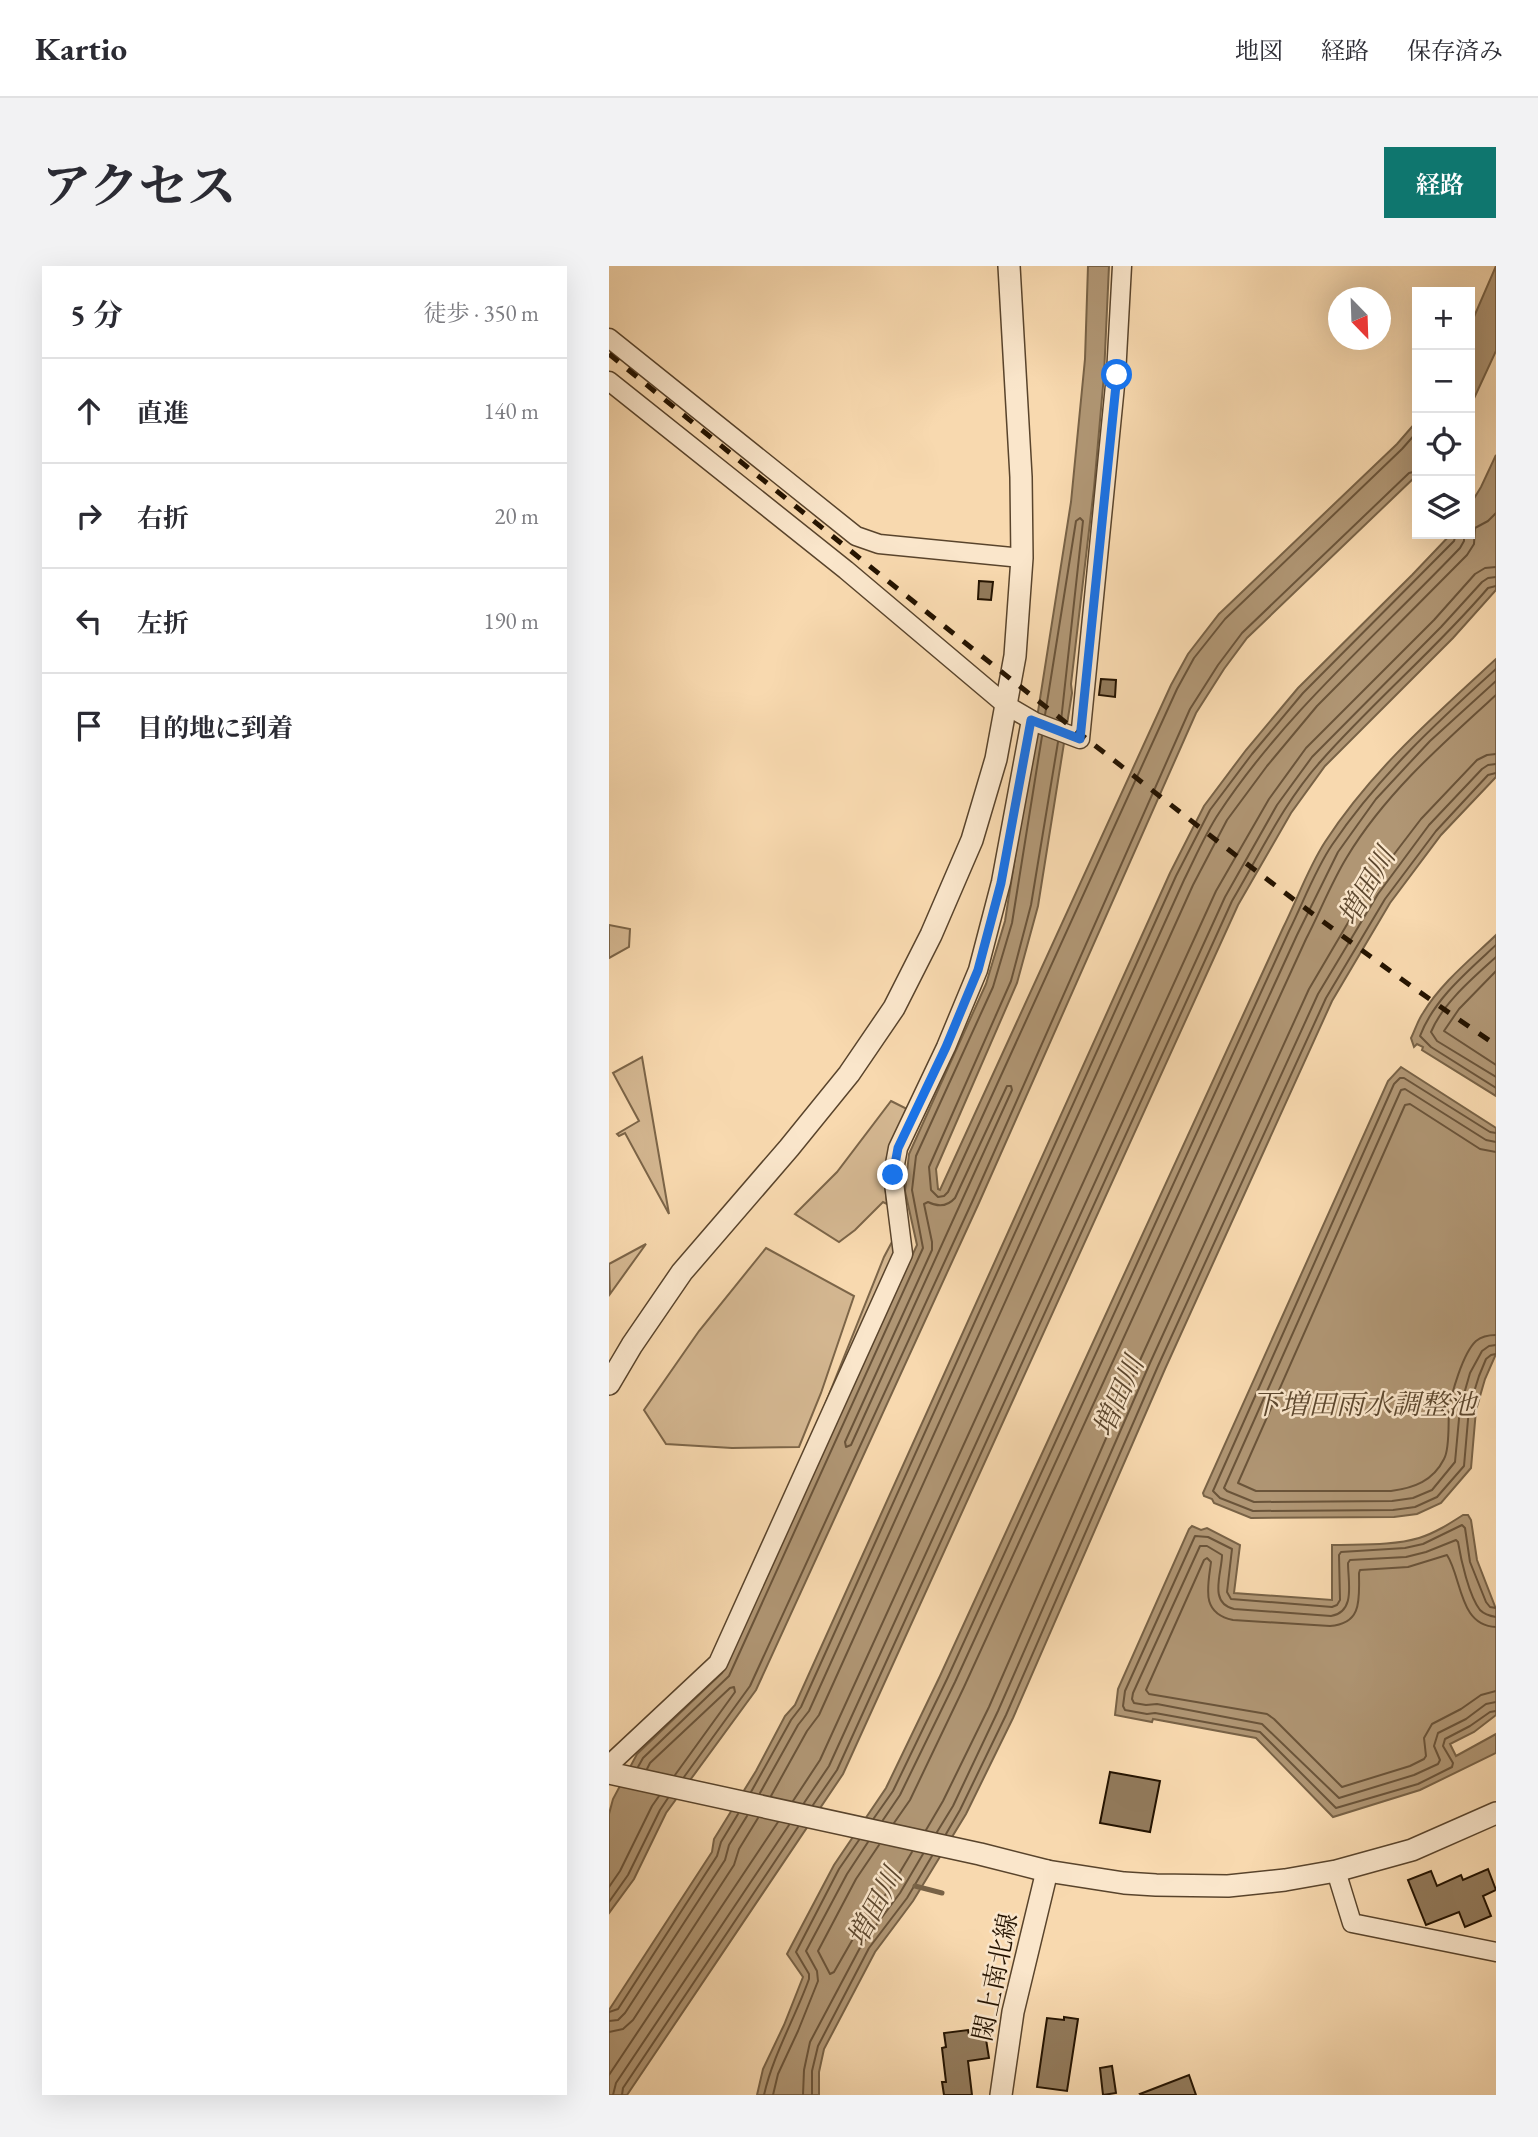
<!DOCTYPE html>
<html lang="ja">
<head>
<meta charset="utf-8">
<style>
  :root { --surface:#fff; --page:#f2f2f3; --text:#2b2b33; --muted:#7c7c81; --line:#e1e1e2; --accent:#0f766e }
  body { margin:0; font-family:"EB Garamond","Noto Serif JP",serif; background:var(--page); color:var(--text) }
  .controls { position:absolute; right:21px; top:21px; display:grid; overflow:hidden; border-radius:0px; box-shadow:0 7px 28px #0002 }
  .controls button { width:63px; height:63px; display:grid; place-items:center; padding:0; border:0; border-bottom:2px solid var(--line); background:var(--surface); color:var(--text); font:35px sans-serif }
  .compass { position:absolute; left:719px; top:21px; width:63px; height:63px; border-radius:50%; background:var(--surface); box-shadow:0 7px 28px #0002; rotate:157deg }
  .stop { position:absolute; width:21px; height:21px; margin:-16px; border:5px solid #1a73e8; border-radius:50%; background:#fff }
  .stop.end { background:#1a73e8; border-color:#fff; box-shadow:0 2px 7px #0008 }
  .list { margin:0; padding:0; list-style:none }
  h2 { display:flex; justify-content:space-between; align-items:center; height:91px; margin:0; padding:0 28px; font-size:30px }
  h2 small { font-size:23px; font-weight:400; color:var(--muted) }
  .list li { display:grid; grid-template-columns:46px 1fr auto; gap:21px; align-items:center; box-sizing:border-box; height:105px; padding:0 28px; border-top:2px solid var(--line) }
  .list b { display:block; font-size:26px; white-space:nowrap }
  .list em { font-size:23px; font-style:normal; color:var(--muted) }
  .icon { flex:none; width:38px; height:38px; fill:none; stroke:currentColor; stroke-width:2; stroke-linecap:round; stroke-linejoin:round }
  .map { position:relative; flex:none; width:887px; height:1829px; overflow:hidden; border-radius:0px }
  header { display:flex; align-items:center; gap:42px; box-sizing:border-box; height:98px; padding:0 35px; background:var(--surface); border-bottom:2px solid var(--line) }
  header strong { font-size:33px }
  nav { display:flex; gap:38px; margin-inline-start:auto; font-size:24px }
  .intro { display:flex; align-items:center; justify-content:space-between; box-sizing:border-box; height:168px; padding:0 42px }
  h1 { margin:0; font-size:49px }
  .button { padding:18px 32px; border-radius:0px; background:var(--accent); color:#fff; font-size:24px; font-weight:700 }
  main { display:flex; gap:42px; padding:0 42px }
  aside { flex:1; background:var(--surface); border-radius:0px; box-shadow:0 7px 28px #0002 }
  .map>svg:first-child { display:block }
  .green { fill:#d4b791; stroke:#7c6548; stroke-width:2 }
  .water { fill:#b09674; stroke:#786246; stroke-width:2 }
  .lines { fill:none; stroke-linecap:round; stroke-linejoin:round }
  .shore { stroke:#6a543a; stroke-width:2 }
  .stream { stroke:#786246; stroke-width:5 }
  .building { fill:#927a5b; stroke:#241300; stroke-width:2 }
  .minor-casing { stroke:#59442c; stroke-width:21 }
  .tertiary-casing { stroke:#59442c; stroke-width:24 }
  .minor { stroke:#fae6cb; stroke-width:18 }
  .tertiary { stroke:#fae6cb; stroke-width:21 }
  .rail { stroke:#241300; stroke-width:5; stroke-dasharray:12 12; stroke-linecap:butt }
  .route { stroke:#1a73e8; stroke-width:9 }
  .labels { text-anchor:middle; stroke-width:5; stroke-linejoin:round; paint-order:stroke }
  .street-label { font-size:26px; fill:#241300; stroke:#fae6cb }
  .water-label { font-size:28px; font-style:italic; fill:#5c472e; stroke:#fae6cb }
</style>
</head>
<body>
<header>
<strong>Kartio</strong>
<nav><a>地図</a><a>経路</a><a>保存済み</a></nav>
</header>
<div class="intro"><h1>アクセス</h1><a class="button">経路</a></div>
<main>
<aside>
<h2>5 分<small>徒歩 · 350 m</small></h2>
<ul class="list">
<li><svg class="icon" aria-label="ahead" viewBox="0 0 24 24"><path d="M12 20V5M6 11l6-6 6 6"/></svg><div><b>直進</b></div><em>140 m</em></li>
<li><svg class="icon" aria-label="right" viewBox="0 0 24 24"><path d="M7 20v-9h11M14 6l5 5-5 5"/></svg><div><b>右折</b></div><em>20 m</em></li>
<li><svg class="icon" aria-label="left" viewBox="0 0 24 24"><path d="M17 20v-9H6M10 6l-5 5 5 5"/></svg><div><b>左折</b></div><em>190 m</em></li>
<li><svg class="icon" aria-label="arrive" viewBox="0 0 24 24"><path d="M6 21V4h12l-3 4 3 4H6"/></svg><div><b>目的地に到着</b></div></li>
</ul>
</aside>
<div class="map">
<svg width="887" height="1829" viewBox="0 0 887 1829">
  <rect width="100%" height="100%" fill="#f8d9af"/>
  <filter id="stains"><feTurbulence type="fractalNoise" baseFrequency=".00286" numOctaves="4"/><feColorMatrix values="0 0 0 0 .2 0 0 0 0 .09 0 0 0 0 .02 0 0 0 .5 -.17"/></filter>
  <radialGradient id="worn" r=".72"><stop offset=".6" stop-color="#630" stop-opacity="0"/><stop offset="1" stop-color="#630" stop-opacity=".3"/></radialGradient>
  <!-- green -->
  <g class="green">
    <polygon points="0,659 21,663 20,681 0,692"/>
    <polygon points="33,791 60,948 16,867 10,870 8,868 30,855 4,807"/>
    <polygon points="282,835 300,844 279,890 275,909 278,938 274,936 246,964 230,976 186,948 228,906"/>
    <polygon points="285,972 289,984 197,1186 275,991"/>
    <polygon points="37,978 1,1028 0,998"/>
    <polygon points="157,982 245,1030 212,1127 190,1181 123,1182 57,1178 35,1144 90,1065"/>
  </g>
  <!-- water -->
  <g class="water">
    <polygon points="479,0 500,0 495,109 485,222 462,418 463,427 429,640 408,717 327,903 329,923 331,924 562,419 579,388 610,348 788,178 808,155 808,209 638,372 615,403 587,447 369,939 147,1424 57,1547 25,1613 0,1647 0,1548 4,1533 28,1488 113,1407 308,979 296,925 300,888 377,718 396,655 462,236 476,93"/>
    <polygon points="887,0 887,85 861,141 861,60"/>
    <polygon points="887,189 887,324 844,372 716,500 682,547 629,639 234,1508 18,1829 0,1829 0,1744 103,1586 105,1573 147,1505 176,1450 186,1439 561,607 595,540 637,484 689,422 803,309 842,268 861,268 861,239 872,221"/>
    <path d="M 887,393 L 887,511 L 832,569 L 781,637 L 723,735 L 556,1103 L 404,1452 L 357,1548 L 304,1635 L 266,1686 L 215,1783 L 210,1806 L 210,1829 L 148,1829 L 154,1803 L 175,1759 L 194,1711 L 178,1688 L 225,1599 L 277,1522 L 331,1410 L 674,662 C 688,634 699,602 716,576 C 762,505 825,450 887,393 Z"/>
    <path d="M 887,669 L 887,830 L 813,784 L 814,781 L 808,778 L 805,781 L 802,772 C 806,764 809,754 814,747 C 832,717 862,693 887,669 Z"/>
    <polygon points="792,801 887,862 887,1088 876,1113 867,1144 862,1202 832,1237 808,1248 785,1251 642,1252 605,1237 603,1233 595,1230 594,1227 779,815"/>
    <path d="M 854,1249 L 859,1249 L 862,1254 L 868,1294 L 887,1343 L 887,1449 L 865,1466 L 841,1478 L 847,1490 L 887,1468 L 887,1487 L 811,1524 L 724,1551 L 647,1472 L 544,1453 L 543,1456 L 506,1449 L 509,1423 L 580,1263 L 583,1260 L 592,1264 L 598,1262 L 631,1279 L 625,1327 L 723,1334 L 723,1279 C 751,1278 783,1280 810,1272 C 826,1267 840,1258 854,1249 Z"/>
  </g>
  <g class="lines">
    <!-- shore -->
    <g class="shore">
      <polyline points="436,449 467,255 471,252 474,255 452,455"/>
      <polyline points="449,476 422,639 402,715 320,901 322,924 329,931 335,930 339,926 568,423 585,392 616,353 793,183 808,166"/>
      <path d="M 887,679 C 859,705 825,733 811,770 L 822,781 L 887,822"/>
      <path d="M 887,691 C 864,712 834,737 822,766 L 828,775 L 887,811"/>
      <polyline points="887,705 850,743 835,765 887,799"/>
      <path d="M 398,820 L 402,820 L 403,824 L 242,1179 L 237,1181 L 236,1176 L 323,984 L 323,976 L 315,938 L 319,936 C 329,941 338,941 346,932 Z"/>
      <polyline points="887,867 881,866 795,812 791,812 785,818 604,1225 611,1232 644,1245 784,1244 806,1241 828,1231 855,1200 860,1142 870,1110 877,1093 882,1089 887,1088"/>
      <polyline points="887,876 877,874 796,823 792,824 615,1222 618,1225 645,1236 783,1235 804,1232 823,1224 846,1196 851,1142 861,1107 873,1085 880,1080 887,1079"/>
      <path d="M 887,886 L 871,883 L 801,838 L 796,839 L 629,1217 L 647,1225 L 782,1225 C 805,1222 824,1215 835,1193 C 841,1183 839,1157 840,1145 C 842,1128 854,1087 867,1075 C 873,1070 879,1069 887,1069"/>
      <polyline points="887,1342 881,1341 877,1336 861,1296 856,1262 853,1259 814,1278 796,1282 732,1286 730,1289 731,1334 728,1339 723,1341 622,1333 618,1326 623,1283 599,1271 586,1270 516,1425 514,1440 516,1444 538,1448 546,1447 651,1466 727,1542 809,1518 843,1501 844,1497 834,1480 836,1473 861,1460 881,1446 887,1445"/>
      <path d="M 887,1351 C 881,1350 876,1349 871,1344 C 860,1330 852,1294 849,1276 L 847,1274 L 817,1286 L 797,1291 L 741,1294 L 739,1297 C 739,1316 747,1346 722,1350 L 625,1343 C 599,1337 613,1307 613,1289 L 598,1280 L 591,1280 L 524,1427 L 523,1433 L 525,1437 L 537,1439 L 548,1438 L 653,1458 L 730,1532 L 805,1509 L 829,1498 L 831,1494 L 825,1480 L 829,1467 L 857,1453 L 877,1438 L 887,1436"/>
      <path d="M 887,1361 C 850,1360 853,1312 838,1289 L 799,1301 L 751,1304 L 750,1307 C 750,1332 754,1358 721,1360 L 624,1354 C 591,1347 599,1321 602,1296 L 598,1292 L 595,1294 L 537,1424 L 540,1428 L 658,1448 L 665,1453 L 733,1521 L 801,1500 L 815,1493 L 817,1490 L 815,1472 L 823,1458 L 852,1443 L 872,1429 L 887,1425"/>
      <polyline points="29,1501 34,1492 120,1410 314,982 303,924 307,890 384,721 403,657 433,470"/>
      <polyline points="38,1503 41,1497 121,1422 125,1421 126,1426 66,1509"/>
      <polyline points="75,1511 141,1420 363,936 581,443 609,399 633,367 800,207 808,205"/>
      <polyline points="142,1526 182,1454 192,1441 567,610 601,544 643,488 694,427 845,275 847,268"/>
      <path d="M 151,1527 L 189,1459 L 200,1445 L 575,614 C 586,592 596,568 610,547 C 676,447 769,368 851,282 L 855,275 L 855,268"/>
      <polyline points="162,1530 198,1465 210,1449 584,619 618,554 658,500 708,440 858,289 865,278 866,262 879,255 887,247"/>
      <polyline points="184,1535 211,1494 607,625 660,533 697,482 825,354 866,308 876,302 887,301"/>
      <polyline points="195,1537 220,1500 616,631 668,539 703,491 832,361 873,316 879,312 887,311"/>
      <path d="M 204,1539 L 228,1504 L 623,635 C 651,588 675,536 712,495 C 765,435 827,383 879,322 L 887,320"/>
      <path d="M 265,1552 L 284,1525 L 338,1413 L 680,665 C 694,637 706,604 723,579 C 769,511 827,457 887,403"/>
      <polyline points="274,1554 291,1529 346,1416 688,669 729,586 767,533 821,475 887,415"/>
      <path d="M 285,1557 L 301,1534 L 355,1421 L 697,673 C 711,646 722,617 738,591 C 776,528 833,478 887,429"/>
      <polyline points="317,1564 334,1535 380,1441 532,1092 700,723 760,621 812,553 868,494 878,489 887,488"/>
      <polyline points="328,1566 344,1540 389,1445 541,1097 709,728 769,628 820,559 873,503 879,499 887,498"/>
      <polyline points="337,1568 351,1544 397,1449 549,1100 717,732 776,633 827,565 879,509 887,507"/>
      <polyline points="270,1579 247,1613 209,1685 221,1708 225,1706 245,1671 282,1621 303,1586"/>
      <polyline points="0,1621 11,1605 43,1540 50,1530"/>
      <polyline points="0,1636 19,1609 51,1544 59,1532"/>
      <polyline points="0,1746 9,1743 108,1590 112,1576 129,1548"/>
      <polyline points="0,1755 9,1754 16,1747 116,1594 120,1579 138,1550"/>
      <polyline points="0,1766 14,1763 24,1754 125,1599 130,1583 149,1552"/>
      <polyline points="0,1809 169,1556"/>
      <polyline points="4,1829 7,1817 180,1559"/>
      <polyline points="13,1829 14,1822 189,1561"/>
      <path d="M 155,1829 C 164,1789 186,1752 200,1713 L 200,1708 L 187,1686 L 230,1603 L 250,1574"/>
      <polyline points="164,1829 169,1808 189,1765 209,1715 208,1705 197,1685 238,1608 259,1576"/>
      <polyline points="194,1829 195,1804 201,1776 253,1678 291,1627 314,1588"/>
      <polyline points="203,1829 203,1805 209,1780 260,1682 298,1632 323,1590"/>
    </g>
    <!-- stream -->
    <polyline class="stream" points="306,1620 333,1627"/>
  </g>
  <!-- building -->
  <g class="building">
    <polygon points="370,315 384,316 382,334 369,333"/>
    <polygon points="492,413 507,414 506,431 490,429"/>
    <polygon points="501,1506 551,1515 541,1566 491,1557"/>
    <polygon points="879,1603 887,1624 874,1630 882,1650 856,1661 850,1646 817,1659 799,1614 822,1605 828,1620 852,1609 854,1614"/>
    <polygon points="455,1751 469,1753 458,1825 428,1821 438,1752 455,1754"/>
    <polygon points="359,1764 360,1769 376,1767 380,1792 359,1795 363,1829 335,1829 333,1816 337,1816 333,1782 337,1781 335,1767"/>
    <polygon points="503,1800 507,1827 494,1829 491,1802"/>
    <polygon points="580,1809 587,1829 532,1829 531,1828"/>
  </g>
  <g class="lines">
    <defs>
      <g id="minor">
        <polyline points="0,72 247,270 270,278 413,292"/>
        <polyline points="0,115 237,304 397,439 426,456 471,473 507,109 513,0"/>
        <polyline points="0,1499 109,1397 294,988 284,909 289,882 337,781 369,704 392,616 422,454"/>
        <polyline points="727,1605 743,1657 887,1686"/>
      </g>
      <g id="tertiary">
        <polyline points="0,1118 23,1079 73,1006 180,882 240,808 285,742 322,669 363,574 387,493 406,390 413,292 412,211 400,0"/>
        <polyline points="0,1507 371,1588 438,1605 515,1617 547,1619 619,1620 676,1614 727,1605 803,1584 887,1547"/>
        <polyline points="392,1829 404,1746 438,1605"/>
      </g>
    </defs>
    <!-- minor casing -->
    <use href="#minor" class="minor-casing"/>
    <!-- tertiary casing -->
    <use href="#tertiary" class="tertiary-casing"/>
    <!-- minor -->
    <use href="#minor" class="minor"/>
    <!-- tertiary -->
    <use href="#tertiary" class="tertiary"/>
    <!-- rail -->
    <path class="rail" d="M 0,88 C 166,224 333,360 502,492 C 628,591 754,689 887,779"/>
  </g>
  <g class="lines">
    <!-- route -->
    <polyline class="route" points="284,909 289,882 337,781 369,704 392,617 422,454 471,473 508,109"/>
  </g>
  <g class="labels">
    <!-- street labels -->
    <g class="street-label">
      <text transform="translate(386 1711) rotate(-78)" y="9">閖上南北線</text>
    </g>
    <!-- water labels -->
    <g class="water-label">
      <text transform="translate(757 620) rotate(-60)" y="10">増田川</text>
      <text transform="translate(509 1130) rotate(-66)" y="10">増田川</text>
      <text x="755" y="1148">下増田雨水調整池</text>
      <text transform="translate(265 1641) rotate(-62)" y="10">増田川</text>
    </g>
  </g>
  <rect width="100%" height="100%" filter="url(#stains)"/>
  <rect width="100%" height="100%" fill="url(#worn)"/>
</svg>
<div class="controls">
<button>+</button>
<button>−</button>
<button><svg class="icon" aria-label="locate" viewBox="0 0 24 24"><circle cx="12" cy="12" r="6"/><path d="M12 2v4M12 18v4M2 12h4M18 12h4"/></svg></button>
<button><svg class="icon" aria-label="layers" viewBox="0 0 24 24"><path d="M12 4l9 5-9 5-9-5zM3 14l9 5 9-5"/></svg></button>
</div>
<svg class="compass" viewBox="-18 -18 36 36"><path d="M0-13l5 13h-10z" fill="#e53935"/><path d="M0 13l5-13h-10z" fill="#7c7c81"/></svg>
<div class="stop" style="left:508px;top:109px"></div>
<div class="stop end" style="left:284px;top:909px"></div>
</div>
</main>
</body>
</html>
